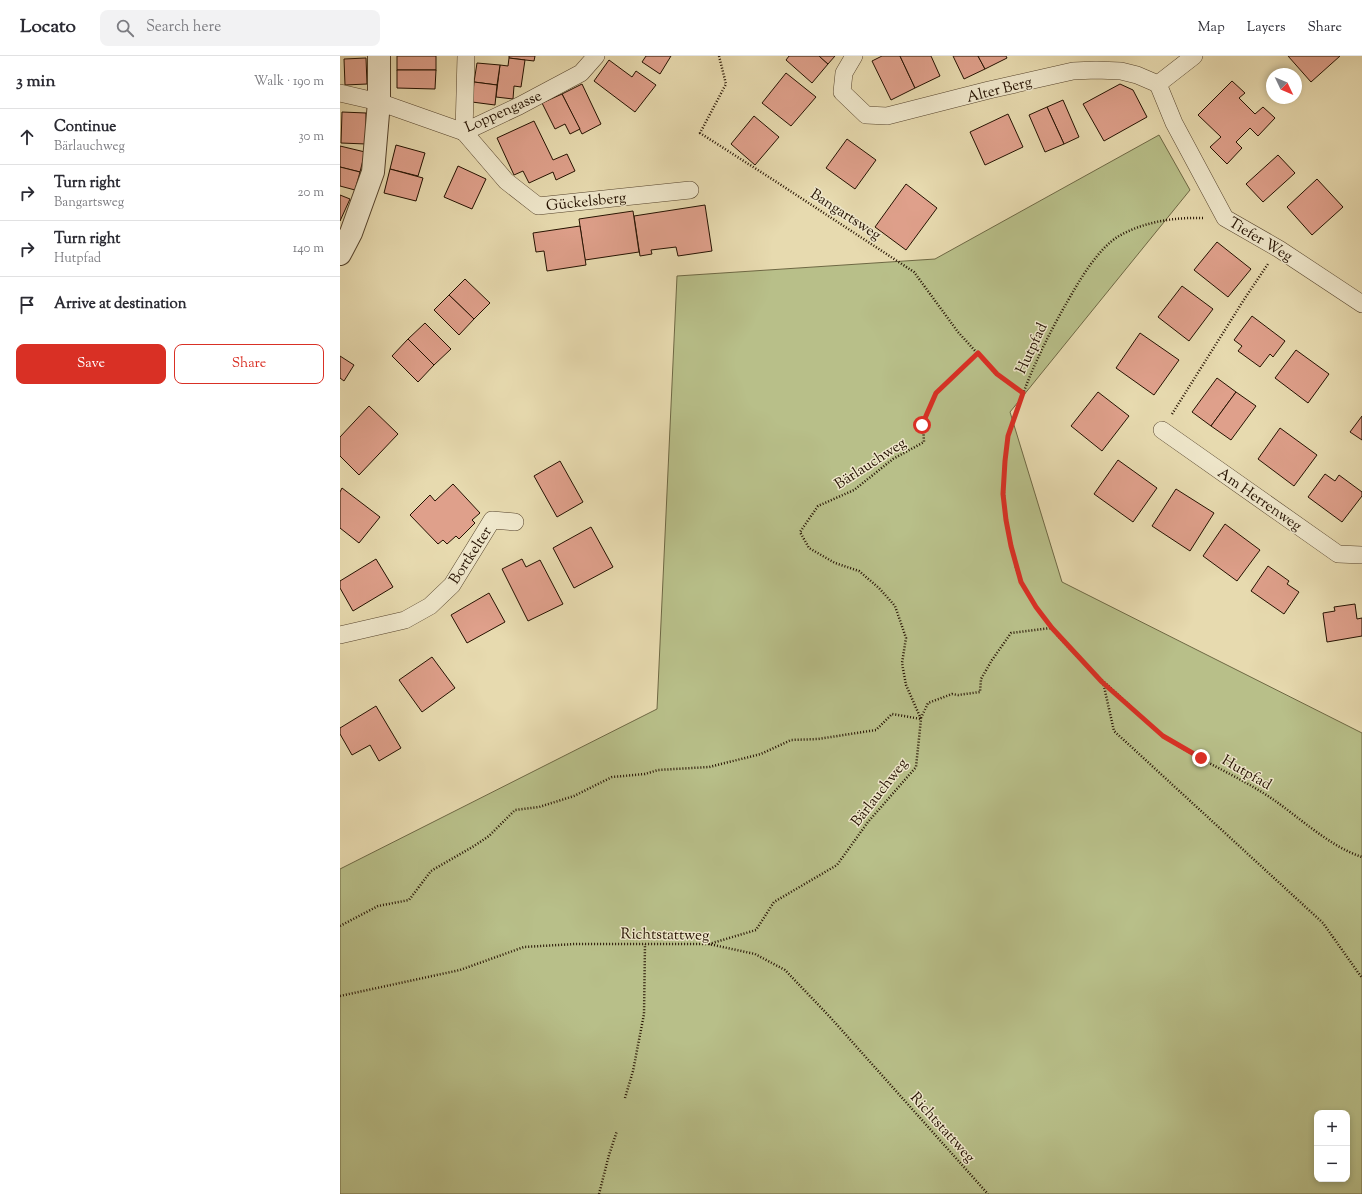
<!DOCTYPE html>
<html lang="en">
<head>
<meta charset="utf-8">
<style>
  :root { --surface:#fff; --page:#f2f2f3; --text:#2b2b33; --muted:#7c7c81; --line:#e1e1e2; --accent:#d93025 }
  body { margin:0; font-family:"Sorts Mill Goudy",serif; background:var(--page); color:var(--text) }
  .controls { position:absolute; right:12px; bottom:12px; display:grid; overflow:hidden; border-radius:8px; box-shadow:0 2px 6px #0003 }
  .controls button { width:36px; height:36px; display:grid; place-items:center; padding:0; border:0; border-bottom:1px solid var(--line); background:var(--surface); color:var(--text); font:20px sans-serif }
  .compass { position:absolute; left:926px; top:12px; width:36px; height:36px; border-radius:50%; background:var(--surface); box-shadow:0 2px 6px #0003; rotate:134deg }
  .stop { position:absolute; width:12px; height:12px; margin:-9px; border:3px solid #d93025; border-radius:50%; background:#fff }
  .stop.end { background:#d93025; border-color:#fff; box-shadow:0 1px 4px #0008 }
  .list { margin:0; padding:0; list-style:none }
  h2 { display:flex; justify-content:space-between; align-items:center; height:52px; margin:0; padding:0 16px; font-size:17px }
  h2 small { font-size:13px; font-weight:400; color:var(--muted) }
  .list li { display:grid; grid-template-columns:26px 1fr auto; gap:12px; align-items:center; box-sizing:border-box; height:56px; padding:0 16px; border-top:1px solid var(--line) }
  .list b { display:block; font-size:15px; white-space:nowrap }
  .list p { margin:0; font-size:13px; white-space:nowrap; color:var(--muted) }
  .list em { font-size:13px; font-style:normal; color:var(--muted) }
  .actions { display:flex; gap:8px; padding:12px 16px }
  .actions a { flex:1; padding:9px 0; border:1px solid var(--accent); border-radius:8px; text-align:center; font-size:14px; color:var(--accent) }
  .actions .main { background:var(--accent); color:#fff }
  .icon { flex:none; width:22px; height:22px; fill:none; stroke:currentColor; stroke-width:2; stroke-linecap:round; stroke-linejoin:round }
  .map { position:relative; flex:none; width:1022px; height:1138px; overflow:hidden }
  header { display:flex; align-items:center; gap:24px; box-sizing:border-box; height:56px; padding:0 20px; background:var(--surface); border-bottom:1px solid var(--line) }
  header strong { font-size:19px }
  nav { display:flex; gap:22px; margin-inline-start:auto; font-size:14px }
  .search { width:280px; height:36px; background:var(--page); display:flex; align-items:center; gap:10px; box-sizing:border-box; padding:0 14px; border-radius:8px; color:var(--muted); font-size:15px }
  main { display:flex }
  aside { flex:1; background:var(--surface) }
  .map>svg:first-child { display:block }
  .green { fill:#b8bf89; stroke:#6e6844; fill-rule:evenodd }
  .building { fill:#dfa08b; stroke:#241100 }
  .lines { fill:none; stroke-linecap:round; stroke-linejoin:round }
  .minor-casing { stroke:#55432c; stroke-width:18 }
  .tertiary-casing { stroke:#55432c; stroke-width:24 }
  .path { stroke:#241100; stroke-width:2.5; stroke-dasharray:1 2; stroke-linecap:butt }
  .minor { stroke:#efe7cb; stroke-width:17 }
  .tertiary { stroke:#efe7cb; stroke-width:22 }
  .route { stroke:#d93025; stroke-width:5 }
  .labels { text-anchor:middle; stroke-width:3; stroke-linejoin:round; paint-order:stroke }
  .street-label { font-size:15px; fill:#241100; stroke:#efe7cb }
</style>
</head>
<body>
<header>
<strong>Locato</strong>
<div class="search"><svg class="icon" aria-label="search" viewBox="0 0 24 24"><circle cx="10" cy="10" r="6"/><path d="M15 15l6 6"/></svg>Search here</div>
<nav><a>Map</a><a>Layers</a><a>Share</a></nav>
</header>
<main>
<aside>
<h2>3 min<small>Walk · 190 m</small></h2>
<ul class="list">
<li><svg class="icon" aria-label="ahead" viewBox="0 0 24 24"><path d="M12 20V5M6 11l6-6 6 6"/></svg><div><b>Continue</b><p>Bärlauchweg</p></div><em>30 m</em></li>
<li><svg class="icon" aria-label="right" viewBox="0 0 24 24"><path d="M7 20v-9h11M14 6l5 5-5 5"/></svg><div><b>Turn right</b><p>Bangartsweg</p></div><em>20 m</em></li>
<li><svg class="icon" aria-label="right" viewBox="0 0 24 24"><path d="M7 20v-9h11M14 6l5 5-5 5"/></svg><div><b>Turn right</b><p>Hutpfad</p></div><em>140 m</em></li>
<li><svg class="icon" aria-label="arrive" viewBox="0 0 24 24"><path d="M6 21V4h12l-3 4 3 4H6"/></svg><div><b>Arrive at destination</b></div></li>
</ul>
<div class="actions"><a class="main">Save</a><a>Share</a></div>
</aside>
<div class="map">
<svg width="1022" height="1138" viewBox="0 0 1022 1138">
  <rect width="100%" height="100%" fill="#e7daaf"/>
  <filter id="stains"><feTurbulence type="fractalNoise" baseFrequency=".005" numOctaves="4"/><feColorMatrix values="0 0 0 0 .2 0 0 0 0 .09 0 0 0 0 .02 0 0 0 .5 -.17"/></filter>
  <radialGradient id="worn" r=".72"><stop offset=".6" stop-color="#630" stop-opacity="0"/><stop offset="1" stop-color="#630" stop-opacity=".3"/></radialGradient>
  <!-- green -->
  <path class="green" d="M 819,79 L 850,134 L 670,356 L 722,526 L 1022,677 L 1022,1138 L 0,1138 L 0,813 L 317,653 L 337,220 L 595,203 ZM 977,1057 L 1007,1057 L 1007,1123 L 977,1123 Z"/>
  <!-- building -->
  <g class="building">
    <rect x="57" y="0" width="39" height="14"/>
    <polygon points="169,0 195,0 194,5 169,2"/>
    <polygon points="306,0 331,0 320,18 302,6"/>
    <polygon points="449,0 479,0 488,8 472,27 446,4"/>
    <polygon points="479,0 495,0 488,8"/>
    <polygon points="542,0 560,0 575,32 551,44 532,5"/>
    <polygon points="560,0 591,0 600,20 575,32"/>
    <polygon points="613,0 638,0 645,13 624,23"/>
    <polygon points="638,0 666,0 667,2 645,13"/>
    <polygon points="948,0 1000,0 971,26"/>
    <polygon points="26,2 27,28 5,29 4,3"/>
    <polygon points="169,2 185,4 181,31 174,30 173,43 156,41 160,9 168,10"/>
    <polygon points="269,4 292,21 296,15 316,29 295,56 254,25"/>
    <polygon points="137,7 160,9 157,29 134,26"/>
    <polygon points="57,14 96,14 95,33 57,32"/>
    <polygon points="446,17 476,41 451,70 422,47"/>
    <polygon points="892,25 905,37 899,42 915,58 923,51 935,62 918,80 910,72 896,86 902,92 887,108 870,91 881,81 858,59"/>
    <polygon points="134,26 157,29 155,49 132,46"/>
    <polygon points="242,28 261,68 242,78 222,38"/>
    <polygon points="780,28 793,34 807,61 764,85 743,48"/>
    <polygon points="222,38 240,73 230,78 225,68 215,73 202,47"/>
    <polygon points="723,44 739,81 724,88 707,51"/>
    <polygon points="707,51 724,88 705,96 689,59"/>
    <polygon points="2,56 26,57 26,88 1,87"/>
    <polygon points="668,58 683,91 645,109 630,76"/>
    <polygon points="414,60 439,81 415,109 391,88"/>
    <polygon points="194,65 213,104 227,98 235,115 216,124 213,116 189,127 183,115 174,119 157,82"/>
    <polygon points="507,83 536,104 515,133 486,112"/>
    <polygon points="56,89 85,97 78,120 50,113"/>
    <polygon points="0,90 25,96 20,116 0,111"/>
    <polygon points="938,99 955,117 923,146 906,128"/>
    <polygon points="118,110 146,123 132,153 104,141"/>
    <polygon points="0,111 20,116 15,134 0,130"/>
    <polygon points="50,113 83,122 76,145 44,137"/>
    <polygon points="977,123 1003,151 972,179 947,151"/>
    <polygon points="566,128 597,152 566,194 535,171"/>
    <polygon points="0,139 10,143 0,165"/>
    <polygon points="365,149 372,195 338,200 336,191 311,194 312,198 300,200 294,160"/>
    <polygon points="293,155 299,196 245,204 239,163"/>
    <polygon points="240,170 246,209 207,215 204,195 196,196 193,177"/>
    <polygon points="877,186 911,213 888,241 854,214"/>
    <polygon points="125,223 150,247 134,263 109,239"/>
    <polygon points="842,230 873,253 849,285 818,261"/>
    <polygon points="109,239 134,263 119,279 94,254"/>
    <polygon points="912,260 945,285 933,301 930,298 920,311 898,295 902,290 894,284"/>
    <polygon points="85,267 111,293 94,309 68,283"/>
    <polygon points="800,277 839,304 814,339 776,312"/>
    <polygon points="68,283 94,309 78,326 52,300"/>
    <polygon points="956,294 989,318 968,347 935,322"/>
    <polygon points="0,300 14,309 4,325 0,322"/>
    <polygon points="877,322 896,336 871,370 852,356"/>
    <polygon points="758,336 789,360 762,395 731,370"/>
    <polygon points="896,336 916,350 891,384 871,370"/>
    <polygon points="29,350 58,378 19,419 0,400 0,381"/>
    <polygon points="1022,360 1022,384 1010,376"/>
    <polygon points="940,372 977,399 954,430 918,403"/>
    <polygon points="778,404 817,432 793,466 754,438"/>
    <polygon points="220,405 243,446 217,461 194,420"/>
    <polygon points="985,418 995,425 999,419 1022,436 1022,440 1002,466 968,441"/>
    <polygon points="113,428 140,457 132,464 135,467 119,483 116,480 107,488 103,484 98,488 70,459 90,439 95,445"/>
    <polygon points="2,432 40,461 19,487 0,472 0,436"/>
    <polygon points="836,433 874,457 850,495 812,470"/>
    <polygon points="885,468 920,494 897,525 863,500"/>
    <polygon points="251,471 273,511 234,532 213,492"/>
    <polygon points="36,503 53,531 13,555 0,532 0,525"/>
    <polygon points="182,503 186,511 200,504 223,548 188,565 162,513"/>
    <polygon points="928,510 949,525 947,528 959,536 944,558 911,535"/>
    <polygon points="149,537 165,566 127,587 111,559"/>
    <polygon points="1015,548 1017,563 1022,562 1022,580 987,586 983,557 995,555 994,551"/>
    <polygon points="92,601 115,632 82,656 59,624"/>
    <polygon points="36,650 61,692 39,705 30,689 12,699 0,678 0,672"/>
  </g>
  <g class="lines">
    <defs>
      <g id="minor">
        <polyline points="514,0 504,17 502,36 526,59 547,60 649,34 733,15 756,14 781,15 797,19 818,28"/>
        <polyline points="818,28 834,67 885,162 939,193 1022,248"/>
        <polyline points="818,28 854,0"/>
        <polyline points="0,37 39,46 124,76 179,50 241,17 256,0"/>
        <polyline points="124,76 166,125 198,150 350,134"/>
        <polyline points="124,76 126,0"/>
        <polyline points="822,374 998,498 1022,499"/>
        <polyline points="0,579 65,564 90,550 112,529 152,464 175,466"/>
      </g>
      <polyline id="tertiary" points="0,198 11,177 33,116 39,46 39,0"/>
    </defs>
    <!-- minor casing -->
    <use href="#minor" class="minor-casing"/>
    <!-- tertiary casing -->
    <use href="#tertiary" class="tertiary-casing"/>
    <!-- path -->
    <g class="path">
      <polyline points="379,0 386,28 360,77 435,125 574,216 618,276 657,319 683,337"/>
      <path d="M 863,162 C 835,161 803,166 779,180 C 757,193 738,227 726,248 C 707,281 690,316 678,352 C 674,362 670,372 668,382 C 661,416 663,449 670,482 C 673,496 675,513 681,526 C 684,532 687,537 690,542 C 715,583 752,615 786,646 C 798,658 810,670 823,680 C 858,704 899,720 934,744 C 961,763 991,791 1022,801"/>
      <polyline points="832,358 905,242 928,208"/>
      <polyline points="763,626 774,675 983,867 1022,922"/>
      <polyline points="581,662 588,647 612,638 618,639 640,636 641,623 652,604 671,577 711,572"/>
      <polyline points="0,870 38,850 69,844 91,815 134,790 149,780 175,754 199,751 234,740 272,721 305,718 318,714 369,711 421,698 451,684 478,683 536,674 552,658 581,663"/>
      <polyline points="369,888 416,874 434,846 497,809 528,766 576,711 581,663 566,629 562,607 566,582 555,550 539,532 519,515 495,507 469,492 460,476 478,450 514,434 553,403 584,386 583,369 596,337 638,297"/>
      <polyline points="0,940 120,914 184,891 235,888 369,888 415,898 445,914 490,961 648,1138"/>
      <polyline points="285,1042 293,1015 304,958 305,888"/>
      <polyline points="259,1138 269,1099 277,1075"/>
    </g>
    <!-- minor -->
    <use href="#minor" class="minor"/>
    <!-- tertiary -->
    <use href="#tertiary" class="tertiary"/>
  </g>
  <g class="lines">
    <!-- route -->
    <polyline class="route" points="582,369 596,337 638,297 657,318 683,337 668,380 665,405 663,438 666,464 671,490 681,526 696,551 712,572 762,626 823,680 861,702"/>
  </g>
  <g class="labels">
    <!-- street labels -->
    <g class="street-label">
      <text transform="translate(659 33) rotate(-14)" y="5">Alter Berg</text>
      <text transform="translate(163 55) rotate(-24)" y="5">Loppengasse</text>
      <text transform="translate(246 145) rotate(-6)" y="5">Gückelsberg</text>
      <text transform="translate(506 158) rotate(33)" y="5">Bangartsweg</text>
      <text transform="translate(921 183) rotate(31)" y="5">Tiefer Weg</text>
      <text transform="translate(691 292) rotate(-65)" y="5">Hutpfad</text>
      <text transform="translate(530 407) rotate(-33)" y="5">Bärlauchweg</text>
      <text transform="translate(920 443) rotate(35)" y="5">Am Herrenweg</text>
      <text transform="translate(130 499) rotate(-57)" y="5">Bortkelter</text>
      <text transform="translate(907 716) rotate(30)" y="5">Hutpfad</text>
      <text transform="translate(539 736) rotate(-52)" y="5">Bärlauchweg</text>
      <text transform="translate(325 878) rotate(1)" y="5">Richtstattweg</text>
      <text transform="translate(603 1071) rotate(48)" y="5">Richtstattweg</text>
    </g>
  </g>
  <rect width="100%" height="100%" filter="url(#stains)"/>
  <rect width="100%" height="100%" fill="url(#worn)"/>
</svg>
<div class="controls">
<button>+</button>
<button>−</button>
</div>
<svg class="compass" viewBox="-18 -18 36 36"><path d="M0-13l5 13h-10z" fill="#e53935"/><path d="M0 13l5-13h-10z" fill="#7c7c81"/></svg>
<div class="stop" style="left:582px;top:369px"></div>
<div class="stop end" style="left:861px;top:702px"></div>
</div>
</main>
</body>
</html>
